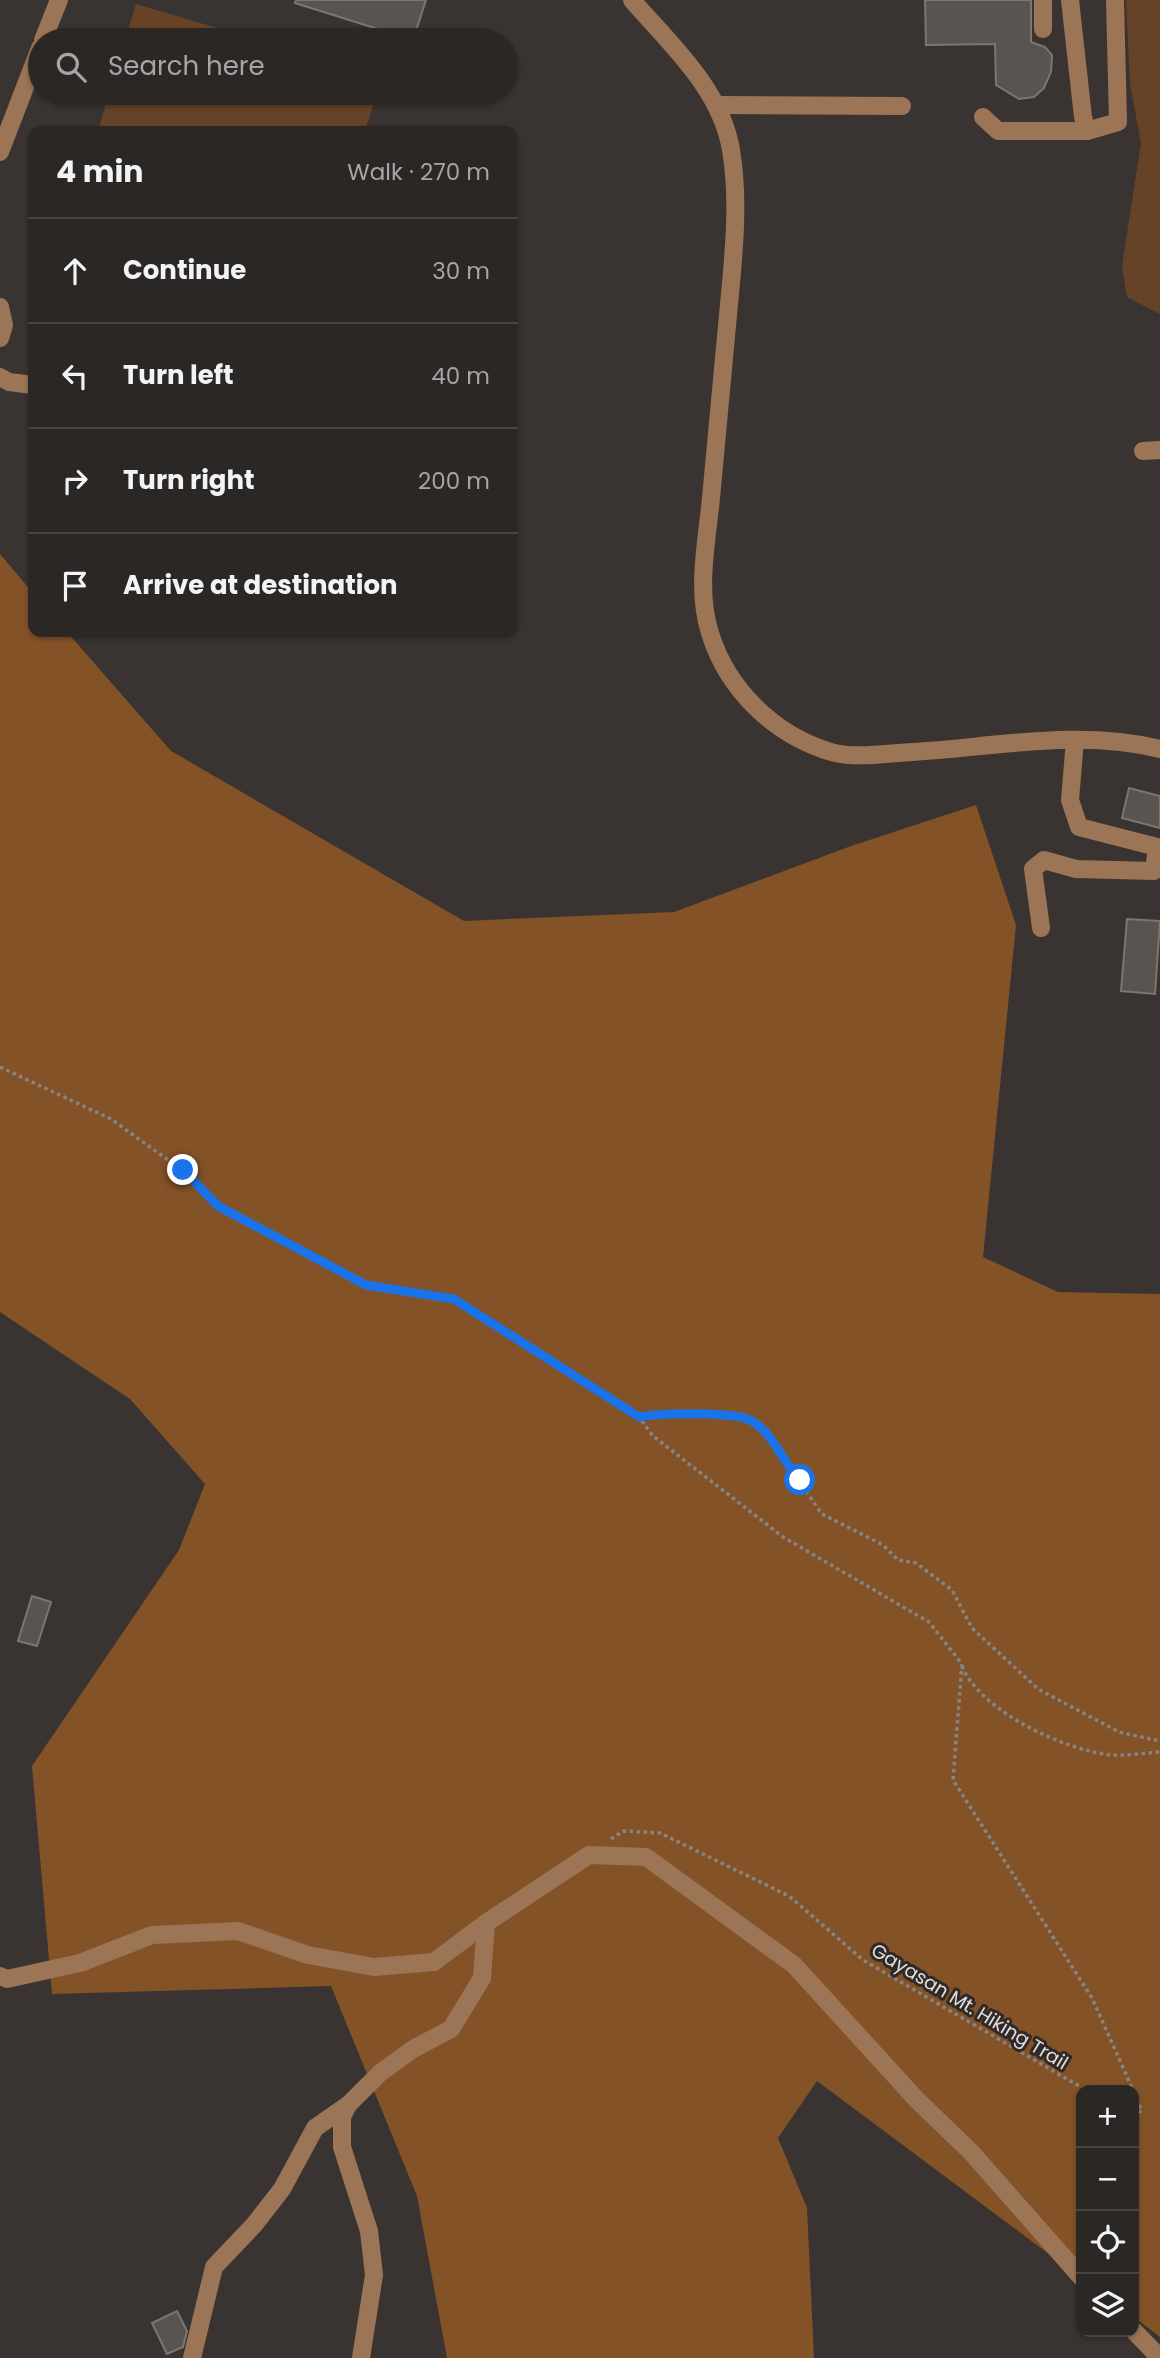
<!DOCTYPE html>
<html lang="en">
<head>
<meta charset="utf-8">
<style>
  :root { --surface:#2b2725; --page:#332f2d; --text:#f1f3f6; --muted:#a6a5a7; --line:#474442 }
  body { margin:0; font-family:Poppins,sans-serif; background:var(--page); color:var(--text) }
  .controls { position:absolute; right:21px; bottom:21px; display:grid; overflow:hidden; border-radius:14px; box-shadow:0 2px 5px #0004 }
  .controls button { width:63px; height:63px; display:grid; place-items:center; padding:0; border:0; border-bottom:2px solid var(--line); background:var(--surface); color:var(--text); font:35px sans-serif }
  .stop { position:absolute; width:21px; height:21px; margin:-16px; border:5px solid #1a73e8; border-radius:50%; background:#fff }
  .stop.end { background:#1a73e8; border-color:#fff; box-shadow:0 2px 7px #0008 }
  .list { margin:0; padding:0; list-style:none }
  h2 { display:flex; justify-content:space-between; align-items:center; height:91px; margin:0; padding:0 28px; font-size:30px }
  h2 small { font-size:23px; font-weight:400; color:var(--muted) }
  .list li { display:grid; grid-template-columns:46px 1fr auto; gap:21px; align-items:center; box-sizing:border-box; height:105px; padding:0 28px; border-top:2px solid var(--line) }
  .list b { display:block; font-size:26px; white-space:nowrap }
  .list em { font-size:23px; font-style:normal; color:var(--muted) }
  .icon { flex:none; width:38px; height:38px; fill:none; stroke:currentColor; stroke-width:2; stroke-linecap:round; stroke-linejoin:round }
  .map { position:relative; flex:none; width:1160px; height:2358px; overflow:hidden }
  .search { position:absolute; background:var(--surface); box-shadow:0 2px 5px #0004; left:28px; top:28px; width:490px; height:77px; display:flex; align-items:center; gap:18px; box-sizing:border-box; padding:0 24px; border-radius:38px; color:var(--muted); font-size:26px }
  .panel { position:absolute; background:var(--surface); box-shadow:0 2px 5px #0004; left:28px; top:126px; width:490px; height:511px; border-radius:14px }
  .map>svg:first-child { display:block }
  .green { fill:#664326 }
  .forest { fill:#835227 }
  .building { fill:#595450; stroke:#7b7671; stroke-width:2 }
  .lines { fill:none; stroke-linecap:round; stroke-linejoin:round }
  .path { stroke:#888482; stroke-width:3.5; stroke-dasharray:3.5 3.5; stroke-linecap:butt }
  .minor { stroke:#9c7556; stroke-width:18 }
  .route { stroke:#1a73e8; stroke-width:9 }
  .labels { text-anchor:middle; stroke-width:6; stroke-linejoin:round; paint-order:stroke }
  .street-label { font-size:19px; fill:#e0dddb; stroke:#2f2a27 }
</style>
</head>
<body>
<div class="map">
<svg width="1160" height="2358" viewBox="0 0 1160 2358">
  <rect width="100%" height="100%" fill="#393431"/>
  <!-- green -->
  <g class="green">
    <polygon points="1126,0 1160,0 1160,314 1127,297 1122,266 1141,143 1130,84"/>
    <polygon points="136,4 258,40 125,40"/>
    <polygon points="109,93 377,93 365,131 98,131"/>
  </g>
  <!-- forest -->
  <polygon class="forest" points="0,554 33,593 33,632 67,632 171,751 464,921 674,912 851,846 976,805 1016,925 983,1257 1058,1292 1160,1294 1160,2337 1134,2317 1134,2090 1081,2090 1081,2278 817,2081 778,2138 807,2208 814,2358 447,2358 417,2196 331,1986 52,1994 32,1766 179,1550 205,1484 130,1399 0,1312"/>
  <!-- building -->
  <g class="building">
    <polygon points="296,0 426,0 413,40 295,3"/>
    <polygon points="925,0 1031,0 1031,42 1045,47 1052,55 1051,72 1044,88 1034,97 1019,99 996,85 995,44 926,45"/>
    <polygon points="1129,788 1160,796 1160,828 1122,818"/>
    <polygon points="1127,919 1160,921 1155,994 1121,991"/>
    <polygon points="32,1596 51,1602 37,1646 18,1641"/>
    <polygon points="177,2311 187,2331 183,2347 167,2354 152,2323"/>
  </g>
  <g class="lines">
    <!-- path -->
    <g class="path">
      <polyline points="0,1067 111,1119 182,1170 218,1206 366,1285 454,1299 639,1417 653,1436 783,1537 929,1622 962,1664 953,1780 1092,1998 1133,2090"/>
      <polyline points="639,1417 675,1412 751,1420 767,1436 822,1514 883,1545 898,1560 916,1563 952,1590 972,1628 1038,1689 1119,1732 1160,1741"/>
      <path d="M 962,1666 C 980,1711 1064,1750 1111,1755 C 1127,1756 1144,1753 1160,1752"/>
      <polyline points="611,1839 623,1831 660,1833 789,1896 863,1960 1086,2090"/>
      <polyline points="1134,2092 1142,2111 1134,2113"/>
    </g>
    <!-- minor -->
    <g class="minor">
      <path d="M 632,0 C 671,45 721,89 731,150 C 740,203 733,262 728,315 C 722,376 717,437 711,498 C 707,541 696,590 710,633 C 727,689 774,735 831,752 C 855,759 888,753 913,752 C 994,747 1080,729 1160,749"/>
      <polyline points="1070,0 1083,117 1087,131"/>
      <polyline points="1043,29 1043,0"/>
      <polyline points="43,40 59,0"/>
      <polyline points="718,105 902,106"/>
      <polyline points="983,117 998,131 1087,131 1118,122 1115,0"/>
      <polyline points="0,152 40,48"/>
      <polyline points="0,307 4,325 0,338"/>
      <polyline points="0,377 9,382 33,385"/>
      <polyline points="1143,451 1160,450"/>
      <polyline points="1041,928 1033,869 1044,860 1076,869 1154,871 1157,847 1079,827 1070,800 1075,740"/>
      <polyline points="0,1976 7,1979 80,1963 152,1935 238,1931 308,1955 374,1967 434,1962 486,1923"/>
      <polyline points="1134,2331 1160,2358"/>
      <polyline points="192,2358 214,2267 254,2225 282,2189 315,2128 348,2105"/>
      <polyline points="361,2358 374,2275 369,2231 342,2147 342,2117 348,2105 380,2073 413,2049 451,2029 482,1978 486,1923 589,1855 646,1857 794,1965 917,2100 971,2152 1081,2277"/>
    </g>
  </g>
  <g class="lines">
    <!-- route -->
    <path class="route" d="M 183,1170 L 218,1206 L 366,1285 L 454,1299 L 639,1417 C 659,1413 735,1411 752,1421 C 773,1433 783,1463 800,1480"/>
  </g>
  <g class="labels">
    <!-- street labels -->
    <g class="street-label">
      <text transform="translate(970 2006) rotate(31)" y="7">Gayasan Mt. Hiking Trail</text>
    </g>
  </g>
</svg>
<div class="controls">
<button>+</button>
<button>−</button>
<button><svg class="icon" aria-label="locate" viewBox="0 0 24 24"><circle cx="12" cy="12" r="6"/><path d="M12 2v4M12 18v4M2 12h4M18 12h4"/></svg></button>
<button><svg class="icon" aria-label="layers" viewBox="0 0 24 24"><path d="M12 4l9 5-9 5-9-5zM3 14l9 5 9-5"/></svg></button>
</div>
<div class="stop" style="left:800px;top:1480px"></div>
<div class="stop end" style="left:183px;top:1170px"></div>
<div class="search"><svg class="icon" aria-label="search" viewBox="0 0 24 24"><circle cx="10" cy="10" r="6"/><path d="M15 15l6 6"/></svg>Search here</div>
<section class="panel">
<h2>4 min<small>Walk · 270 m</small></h2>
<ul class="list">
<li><svg class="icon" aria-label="ahead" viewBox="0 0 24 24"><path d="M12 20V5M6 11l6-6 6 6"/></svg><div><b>Continue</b></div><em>30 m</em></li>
<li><svg class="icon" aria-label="left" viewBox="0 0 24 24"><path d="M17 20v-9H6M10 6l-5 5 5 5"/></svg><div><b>Turn left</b></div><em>40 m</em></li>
<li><svg class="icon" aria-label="right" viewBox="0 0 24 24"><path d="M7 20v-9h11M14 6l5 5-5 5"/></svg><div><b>Turn right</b></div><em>200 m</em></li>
<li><svg class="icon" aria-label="arrive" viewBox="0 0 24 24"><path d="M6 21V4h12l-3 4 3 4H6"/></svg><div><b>Arrive at destination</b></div></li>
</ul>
</section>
</div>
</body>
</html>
